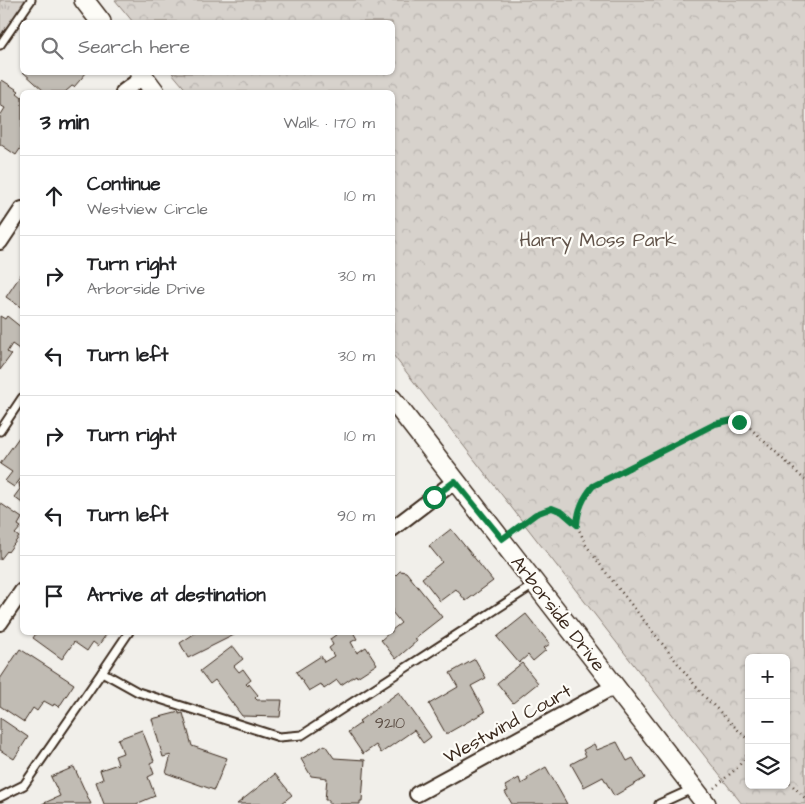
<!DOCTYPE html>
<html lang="en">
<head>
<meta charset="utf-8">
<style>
  :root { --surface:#fff; --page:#f6f6f6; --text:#202124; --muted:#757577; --line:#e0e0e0 }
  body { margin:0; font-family:"Architects Daughter",sans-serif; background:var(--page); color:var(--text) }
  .controls { position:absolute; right:15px; bottom:15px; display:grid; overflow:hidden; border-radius:8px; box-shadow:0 1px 4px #0004 }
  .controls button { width:45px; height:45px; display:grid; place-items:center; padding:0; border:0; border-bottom:1px solid var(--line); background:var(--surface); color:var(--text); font:25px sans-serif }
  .stop { position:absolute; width:15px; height:15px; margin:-11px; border:4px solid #0b8043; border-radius:50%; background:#fff }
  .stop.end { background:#0b8043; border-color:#fff; box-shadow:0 1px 5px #0008 }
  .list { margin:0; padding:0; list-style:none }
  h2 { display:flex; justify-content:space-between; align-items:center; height:65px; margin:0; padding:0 20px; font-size:21px }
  h2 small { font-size:16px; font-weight:400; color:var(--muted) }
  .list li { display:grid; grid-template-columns:32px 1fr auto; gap:15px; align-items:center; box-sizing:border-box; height:80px; padding:0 20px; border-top:1px solid var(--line) }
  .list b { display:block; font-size:19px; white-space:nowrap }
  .list p { margin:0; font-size:16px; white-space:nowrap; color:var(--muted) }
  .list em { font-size:16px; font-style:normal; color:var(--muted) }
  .icon { flex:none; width:28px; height:28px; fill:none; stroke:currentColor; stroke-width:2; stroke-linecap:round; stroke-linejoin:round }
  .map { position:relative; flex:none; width:805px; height:804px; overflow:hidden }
  .search { position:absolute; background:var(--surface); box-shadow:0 1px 4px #0004; left:20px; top:20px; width:375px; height:55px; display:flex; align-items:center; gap:12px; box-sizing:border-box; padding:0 18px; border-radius:8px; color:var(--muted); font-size:19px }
  .panel { position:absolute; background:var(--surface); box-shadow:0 1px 4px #0004; left:20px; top:90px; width:375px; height:545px; border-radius:8px }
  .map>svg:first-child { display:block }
  .grass { fill:url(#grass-tufts); stroke:#897e75 }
  .park { fill:url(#park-crowns); stroke:#897e75; fill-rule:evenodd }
  .building { fill:#c1bcb4; stroke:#3b2a1e }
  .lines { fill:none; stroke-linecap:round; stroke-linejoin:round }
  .lane-casing { stroke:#3b2a1e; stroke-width:11 }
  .street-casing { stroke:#3b2a1e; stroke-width:18 }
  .secondary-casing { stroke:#3b2a1e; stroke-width:22 }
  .path { stroke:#3b2a1e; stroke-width:2.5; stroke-dasharray:1 4; stroke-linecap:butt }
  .lane { stroke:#fdfcf7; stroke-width:7 }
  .street { stroke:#fdfcf7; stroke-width:14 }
  .secondary { stroke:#fdfcf7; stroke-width:19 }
  .route { stroke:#0b8043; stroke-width:6 }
  .labels { text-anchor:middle; stroke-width:4.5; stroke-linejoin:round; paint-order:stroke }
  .number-label { font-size:16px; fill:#5c4e44 }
  .park-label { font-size:19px; fill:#62544a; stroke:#fdfcf7 }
  .street-label { font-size:19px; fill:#3b2a1e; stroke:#fdfcf7 }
</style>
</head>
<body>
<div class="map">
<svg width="805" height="804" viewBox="0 0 805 804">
  <defs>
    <pattern id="grass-tufts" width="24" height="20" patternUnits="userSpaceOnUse" patternTransform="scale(1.25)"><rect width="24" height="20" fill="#d7d2cc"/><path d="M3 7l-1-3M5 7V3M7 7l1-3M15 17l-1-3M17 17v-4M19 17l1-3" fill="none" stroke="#b9b4af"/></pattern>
    <pattern id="park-crowns" width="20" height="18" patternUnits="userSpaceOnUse" patternTransform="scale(1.25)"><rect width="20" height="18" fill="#d7d2cc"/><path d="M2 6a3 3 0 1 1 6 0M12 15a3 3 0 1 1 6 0" fill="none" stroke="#b9b4af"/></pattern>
  </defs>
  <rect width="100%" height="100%" fill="#f1efea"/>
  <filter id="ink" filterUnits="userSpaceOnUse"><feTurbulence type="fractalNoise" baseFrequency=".02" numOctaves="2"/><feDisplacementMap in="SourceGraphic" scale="10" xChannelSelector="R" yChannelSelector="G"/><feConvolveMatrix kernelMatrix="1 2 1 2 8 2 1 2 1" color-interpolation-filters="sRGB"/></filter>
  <g filter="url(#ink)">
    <!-- grass -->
    <polygon class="grass" points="0,0 29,0 0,41"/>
    <!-- park -->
    <path class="park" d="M 115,0 L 805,0 L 805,804 L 742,804 L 393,355 L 392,92 L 188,92 L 172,73 L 392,72 L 392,22 L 133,22 ZM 749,658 L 786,658 L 786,785 L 749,785 Z"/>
    <!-- building -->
    <g class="building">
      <polygon points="23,72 87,72 74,87 72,86 65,92 45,92"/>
      <polygon points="2,80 19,91 17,93 22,97 22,146 16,155 0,144 0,116 5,108 0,105 0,83"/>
      <polygon points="22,273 22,308 6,297"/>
      <polygon points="0,316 5,319 7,316 22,328 22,351 12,344 7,352 11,355 0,370"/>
      <polygon points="22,433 22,477 14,487 5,481 12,472 0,464"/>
      <polygon points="22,482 22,503 14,497 20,489 19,483"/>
      <polygon points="0,503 22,518 18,525 21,527 15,534 19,537 8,552 7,551 0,560"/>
      <polygon points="451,529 493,581 466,601 456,589 440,601 422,578 442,562 429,546"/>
      <polygon points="400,571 406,572 442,617 415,638 417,641 396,659 381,640 390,632 392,632 392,630 401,623 392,612 393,578"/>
      <polygon points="526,614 550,644 544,648 546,650 533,661 528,655 519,663 497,637"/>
      <polygon points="37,632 108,632 98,646 93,642 87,651 74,642 62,659 33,638"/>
      <polygon points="197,632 236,632 236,634 188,658 180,643"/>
      <polygon points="340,632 353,632 357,639 351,642 357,653 366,647 377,664 357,677 356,675 341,685 337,680 324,689 321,684 309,691 296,672 321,656 324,662 334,656 329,648 333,645 330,639"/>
      <polygon points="233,646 243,659 234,666 239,672 243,669 251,680 246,684 248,686 249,684 258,695 255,698 257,700 282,700 280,717 242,716 215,680 210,684 200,671"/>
      <polygon points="20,649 74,684 59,707 54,704 53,706 44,701 37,711 33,708 24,722 0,706 0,679"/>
      <polygon points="475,659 486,678 471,686 485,712 446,734 429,704 458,687 450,673"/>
      <polygon points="522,663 538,683 513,703 497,683"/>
      <polygon points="399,692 431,737 423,743 414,730 381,753 376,745 363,754 348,732 361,723 359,721"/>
      <polygon points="179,712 179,714 183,713 192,746 227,758 214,790 166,773 171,755 163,757 152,719"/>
      <polygon points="0,718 28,737 14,759 0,750"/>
      <polygon points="142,730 154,761 150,763 154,774 148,777 155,796 136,804 104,804 96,782 103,779 100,770 118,764 115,756 123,753 118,739"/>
      <polygon points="617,742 627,761 633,758 645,778 614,796 603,777 584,787 571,764 586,756 583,750 594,744 597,750"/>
      <polygon points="325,745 334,758 365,760 362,801 360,801 360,804 329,804 329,800 325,800 327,778 311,776 301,759"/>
      <polygon points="74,767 91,804 42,804 60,796 51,777"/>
      <polygon points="546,767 567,804 512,804 505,792 508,791 505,786 519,778 521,784 528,780 527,778"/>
      <polygon points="275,774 292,795 281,804 237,804"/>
    </g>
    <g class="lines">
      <defs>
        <g id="lane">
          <polyline points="0,45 31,0"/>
          <polyline points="0,431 22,398"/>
          <polyline points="129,632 102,672 138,692 279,737 302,735 535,584"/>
          <polyline points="0,797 24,785 102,672"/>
          <polyline points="659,804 692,789"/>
        </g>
        <g id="street">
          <polyline points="123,92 143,77"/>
          <polyline points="0,242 22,209"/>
          <polyline points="392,529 455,481"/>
          <polyline points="0,623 22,591"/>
          <polyline points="417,794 615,686"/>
        </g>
        <g id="secondary">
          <polyline points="84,0 101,22"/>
          <polyline points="140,72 155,92"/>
          <polyline points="392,399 706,804"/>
        </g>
      </defs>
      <!-- lane casing -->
      <use href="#lane" class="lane-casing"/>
      <!-- street casing -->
      <use href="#street" class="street-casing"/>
      <!-- secondary casing -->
      <use href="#secondary" class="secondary-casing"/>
      <!-- path -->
      <g class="path">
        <polyline points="513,530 536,513 552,508 561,512 577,525"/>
        <polyline points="749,741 702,694 604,570 586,545 577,525 577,516 586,495 593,486 633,467 681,440 723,421 732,420 747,425 805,480"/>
        <polyline points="786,779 805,798"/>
        <polyline points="714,788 738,767 749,751"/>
      </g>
      <!-- lane -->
      <use href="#lane" class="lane"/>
      <!-- street -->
      <use href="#street" class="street"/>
      <!-- secondary -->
      <use href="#secondary" class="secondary"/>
    </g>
  </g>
  <g class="lines" filter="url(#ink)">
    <!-- route -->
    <path class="route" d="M 434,497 L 455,481 L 502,539 L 536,514 L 552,508 L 562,512 L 577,525 C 578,509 583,498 593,486 L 715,424 L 732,420 L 739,422"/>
  </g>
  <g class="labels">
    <!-- number labels -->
    <g class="number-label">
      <text x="390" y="728">9210</text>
    </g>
    <!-- park labels -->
    <g class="park-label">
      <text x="598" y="246">Harry Moss Park</text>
    </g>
    <!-- street labels -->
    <g class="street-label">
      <text transform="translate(559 613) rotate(52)" y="7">Arborside Drive</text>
      <text transform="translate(507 723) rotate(-29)" y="7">Westwind Court</text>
    </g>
  </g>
</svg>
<div class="controls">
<button>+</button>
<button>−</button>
<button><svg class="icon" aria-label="layers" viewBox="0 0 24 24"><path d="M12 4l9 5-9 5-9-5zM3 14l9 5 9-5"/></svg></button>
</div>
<div class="stop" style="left:434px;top:497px"></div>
<div class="stop end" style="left:739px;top:422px"></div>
<div class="search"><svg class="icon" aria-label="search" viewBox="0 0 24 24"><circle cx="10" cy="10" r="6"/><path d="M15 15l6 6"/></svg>Search here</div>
<section class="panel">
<h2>3 min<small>Walk · 170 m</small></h2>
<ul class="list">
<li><svg class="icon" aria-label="ahead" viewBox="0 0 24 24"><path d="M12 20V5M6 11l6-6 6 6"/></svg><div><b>Continue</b><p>Westview Circle</p></div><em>10 m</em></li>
<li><svg class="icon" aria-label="right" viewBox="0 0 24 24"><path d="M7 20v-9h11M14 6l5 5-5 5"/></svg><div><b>Turn right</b><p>Arborside Drive</p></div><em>30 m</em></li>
<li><svg class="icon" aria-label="left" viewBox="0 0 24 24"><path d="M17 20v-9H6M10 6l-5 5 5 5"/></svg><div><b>Turn left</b></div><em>30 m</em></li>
<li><svg class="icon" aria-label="right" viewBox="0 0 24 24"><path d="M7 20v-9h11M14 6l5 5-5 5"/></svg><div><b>Turn right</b></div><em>10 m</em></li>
<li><svg class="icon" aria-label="left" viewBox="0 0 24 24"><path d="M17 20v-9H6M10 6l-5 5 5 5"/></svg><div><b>Turn left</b></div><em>90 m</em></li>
<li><svg class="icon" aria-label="arrive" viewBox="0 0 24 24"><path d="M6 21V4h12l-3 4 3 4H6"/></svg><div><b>Arrive at destination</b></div></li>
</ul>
</section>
</div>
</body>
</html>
